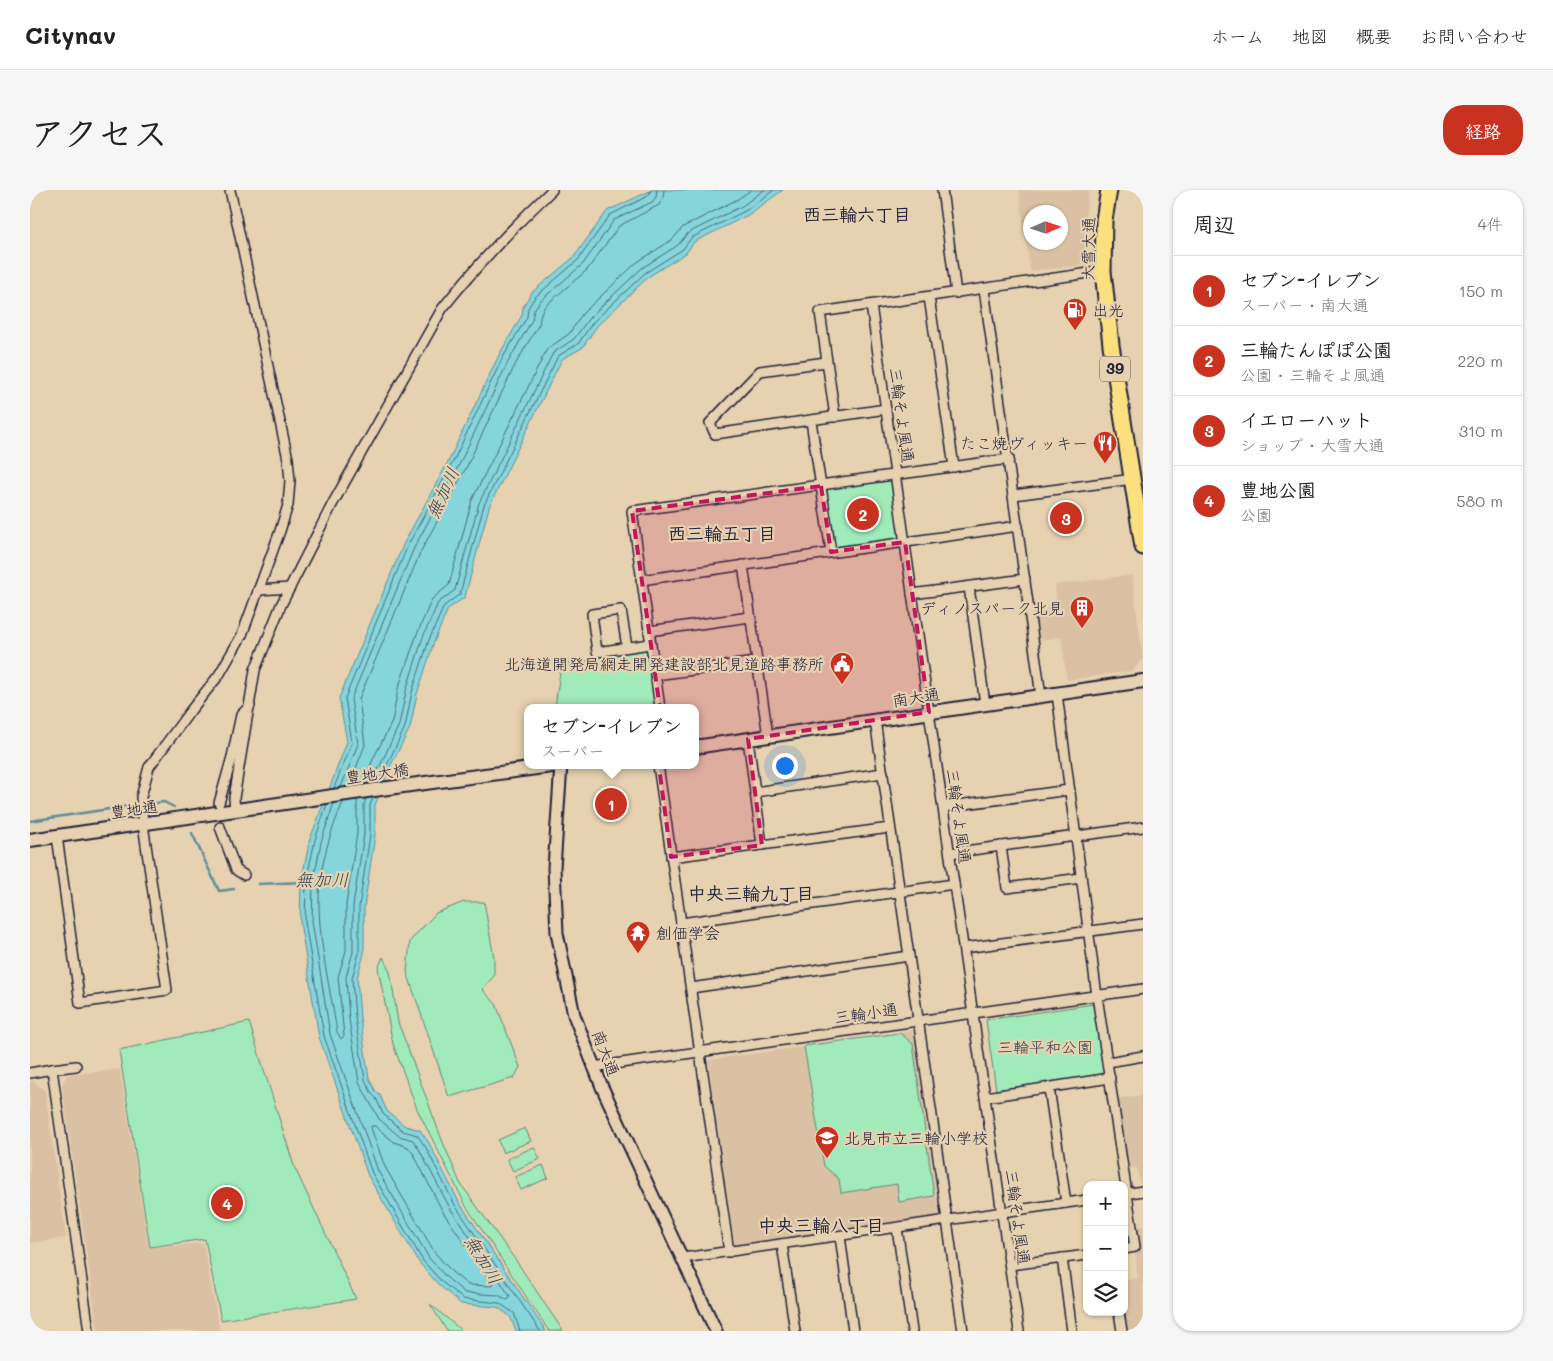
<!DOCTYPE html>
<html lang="ja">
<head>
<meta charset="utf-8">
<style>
  :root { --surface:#fff; --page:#f6f6f6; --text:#222; --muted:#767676; --line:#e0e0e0; --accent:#c8321e }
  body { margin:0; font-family:Mali,"Klee One",sans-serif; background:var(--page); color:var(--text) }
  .controls { position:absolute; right:15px; bottom:15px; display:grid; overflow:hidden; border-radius:10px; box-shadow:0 1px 4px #0004 }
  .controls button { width:45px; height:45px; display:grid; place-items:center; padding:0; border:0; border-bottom:1px solid var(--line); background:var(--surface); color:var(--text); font:25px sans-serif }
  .compass { position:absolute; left:993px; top:15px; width:45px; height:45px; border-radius:50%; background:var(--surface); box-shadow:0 1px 4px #0004; rotate:87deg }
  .you { position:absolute; left:754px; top:575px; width:18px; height:18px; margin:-12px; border:4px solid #fff; border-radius:50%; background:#1a73e8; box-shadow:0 0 0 8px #1a73e833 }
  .badge { display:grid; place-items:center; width:32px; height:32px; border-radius:50%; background:var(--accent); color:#fff; font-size:16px; font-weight:700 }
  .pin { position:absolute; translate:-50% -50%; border:2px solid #fff; box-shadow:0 1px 5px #0006 }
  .popup { position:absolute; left:494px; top:514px; width:175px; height:65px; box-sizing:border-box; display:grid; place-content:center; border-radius:10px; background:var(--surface); filter:drop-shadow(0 1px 4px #0005); font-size:16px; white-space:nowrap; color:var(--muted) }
  .popup b { font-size:19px; color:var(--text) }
  .popup::after { content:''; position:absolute; left:50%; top:100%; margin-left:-10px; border:10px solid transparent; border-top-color:var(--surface) }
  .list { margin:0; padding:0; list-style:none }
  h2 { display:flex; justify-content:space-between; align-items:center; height:65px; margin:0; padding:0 20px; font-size:21px }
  h2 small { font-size:16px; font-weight:400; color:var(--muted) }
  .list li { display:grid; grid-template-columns:32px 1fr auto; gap:15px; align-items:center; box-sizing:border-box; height:70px; padding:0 20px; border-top:1px solid var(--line) }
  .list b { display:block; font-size:19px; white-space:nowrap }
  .list p { margin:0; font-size:16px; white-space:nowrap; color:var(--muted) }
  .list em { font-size:16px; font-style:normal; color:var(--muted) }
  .icon { flex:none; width:28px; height:28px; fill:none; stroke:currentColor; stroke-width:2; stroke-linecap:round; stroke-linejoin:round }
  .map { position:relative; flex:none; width:1113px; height:1141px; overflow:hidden; border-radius:20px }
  header { display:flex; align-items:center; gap:30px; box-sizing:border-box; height:70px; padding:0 25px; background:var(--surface); border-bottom:1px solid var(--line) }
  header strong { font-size:24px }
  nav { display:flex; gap:28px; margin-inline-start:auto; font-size:18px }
  .intro { display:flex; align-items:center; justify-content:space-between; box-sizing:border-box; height:120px; padding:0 30px }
  h1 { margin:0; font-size:35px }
  .button { padding:12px 22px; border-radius:20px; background:var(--accent); color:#fff; font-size:18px; font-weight:700 }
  main { display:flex; gap:30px; padding:0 30px }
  aside { flex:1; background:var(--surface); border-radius:20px; box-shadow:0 1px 4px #0004 }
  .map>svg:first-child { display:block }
  .built { fill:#dac1a4; fill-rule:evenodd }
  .green { fill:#a1ebba; stroke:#62867a }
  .water { fill:#85d6dc; stroke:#5d8e9c }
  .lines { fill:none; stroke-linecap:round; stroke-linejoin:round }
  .shore { stroke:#4a6a7b; stroke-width:1 }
  .stream { stroke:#5d8e9c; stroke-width:2.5 }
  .minor-casing { stroke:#22223b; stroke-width:12 }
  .tertiary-casing { stroke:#22223b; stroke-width:15 }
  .secondary-casing { stroke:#22223b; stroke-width:16 }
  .trunk-casing { stroke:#22223b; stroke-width:19 }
  .minor { stroke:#e6d2b0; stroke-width:9 }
  .tertiary { stroke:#e6d2b0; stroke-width:11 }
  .secondary { stroke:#e6d2b0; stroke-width:12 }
  .trunk { stroke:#fce080; stroke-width:15 }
  .marked { fill:#c2185b; fill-opacity:0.2; stroke:#c2185b; stroke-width:4; stroke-dasharray:10 6; stroke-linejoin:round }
  .labels { text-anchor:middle; stroke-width:4.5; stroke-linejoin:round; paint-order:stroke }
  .shield { fill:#e6d2b0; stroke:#5d575e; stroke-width:1 }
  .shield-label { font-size:15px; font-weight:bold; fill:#22223b }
  .street-label { font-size:16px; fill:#22223b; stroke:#e6d2b0 }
  .poi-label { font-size:16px; fill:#22223b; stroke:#e6d2b0; text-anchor:start }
  .park-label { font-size:16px; fill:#35404e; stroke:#e6d2b0 }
  .neighbourhood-label { font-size:18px; font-weight:bold; fill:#22223b; stroke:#e6d2b0 }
  .water-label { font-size:18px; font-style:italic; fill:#36465b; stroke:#e6d2b0 }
</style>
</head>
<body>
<header>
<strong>Citynav</strong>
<nav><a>ホーム</a><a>地図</a><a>概要</a><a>お問い合わせ</a></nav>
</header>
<div class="intro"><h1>アクセス</h1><a class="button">経路</a></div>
<main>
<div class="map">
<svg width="1113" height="1141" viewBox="0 0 1113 1141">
  <rect width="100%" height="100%" fill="#e6d2b0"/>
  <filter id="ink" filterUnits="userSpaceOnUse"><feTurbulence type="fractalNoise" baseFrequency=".02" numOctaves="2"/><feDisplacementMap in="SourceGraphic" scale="10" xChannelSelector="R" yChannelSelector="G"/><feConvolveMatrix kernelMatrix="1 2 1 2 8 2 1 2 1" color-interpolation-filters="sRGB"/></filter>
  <g filter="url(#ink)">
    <!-- built -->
    <g class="built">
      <path d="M 989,0 L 1059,0 L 1055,29 L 1056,68 L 1050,76 L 1000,81 ZM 1001,22 L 1030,22 L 1030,52 L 1001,52 Z"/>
      <polygon points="1102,385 1113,468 1103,481 1037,490 1031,447 1008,450 1004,420 1027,417 1025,395"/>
      <polygon points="883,841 909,1026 704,1055 678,870"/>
      <polygon points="90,879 119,1058 173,1053 190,1141 68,1141 32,896 37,885"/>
      <polygon points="0,891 3,891 15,901 36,1048 0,1053"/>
      <polygon points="1113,905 1113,996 1110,997 1107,978 1098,979 1087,909"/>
      <polygon points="1113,1036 1113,1141 1096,1141 1093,1122 1094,1091 1108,1088 1105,1062 1110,1060 1107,1037"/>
    </g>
    <!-- green -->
    <g class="green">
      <polygon points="863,289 870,349 804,358 795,299"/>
      <polygon points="617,458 626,518 525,518 531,474 564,470 570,465"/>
      <polygon points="434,712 454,712 464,768 464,786 452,799 466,814 490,877 484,888 419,907 377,782 380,751 406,723"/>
      <polygon points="353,767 360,782 368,832 412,950 430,993 489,1075 533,1141 519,1141 436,1016 387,919 363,854 348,778"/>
      <polygon points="1063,814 1074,884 966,900 956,830"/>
      <polygon points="219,832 264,976 326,1109 191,1130 175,1049 120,1057 89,860"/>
      <polygon points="870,843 883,854 904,1006 869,1012 867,994 811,1003 809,989 794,976 774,856"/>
      <polygon points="495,938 501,951 473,963 468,950"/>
      <polygon points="504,957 510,969 483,981 477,969"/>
      <polygon points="513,975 518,988 491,1000 485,987"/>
      <polygon points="400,1114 432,1141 417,1141"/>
    </g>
    <!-- water -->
    <polygon class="water" points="622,0 753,0 718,25 664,52 656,63 618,87 567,136 552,158 532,169 459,317 435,407 418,419 404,452 387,504 380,538 361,575 345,615 345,645 334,717 334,764 327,788 330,828 339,888 346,902 350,905 357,921 375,936 390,940 399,953 429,1012 516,1141 486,1141 480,1126 467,1117 431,1114 409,1095 390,1074 338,986 289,847 270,732 271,692 280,649 317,552 309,508 374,353 419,270 468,167 492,125 493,117 501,103 544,67 577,21"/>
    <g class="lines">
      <!-- shore -->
      <g class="shore">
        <polyline points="349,592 375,537 382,502 399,450 414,416 430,404 454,315 528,166 548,154 563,132 615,83 653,59 661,48 715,21 744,0"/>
        <polyline points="342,593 369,535 376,501 393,447 408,413 425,400 449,313 523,163 544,149 559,128 612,78 648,55 658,43 712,16 734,0"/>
        <polyline points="333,594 344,567 362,532 368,499 387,444 402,409 419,395 442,310 517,159 539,144 553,123 606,73 643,49 653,37 708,9 721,0"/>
        <polyline points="319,596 335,555 329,509 391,361 436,278 485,175 509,134 511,123 515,116 557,80 589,36 629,15 633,8 634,0"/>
        <polyline points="311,597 328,554 321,509 384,358 429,275 478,172 502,130 504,120 510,111 553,74 584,30 622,12 626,7 627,0"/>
        <polyline points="304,598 322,553 315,508 378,355 423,272 472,169 497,127 498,118 505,107 548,70 580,25 618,6 621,0"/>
        <polyline points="343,608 340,615 340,645 329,717 329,763 322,788 325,828 335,890 342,904 346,908 353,924 373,941 387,945 395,956 425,1015 510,1141"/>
        <path d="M 313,612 C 302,638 293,665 290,693 C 285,738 300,797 307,842 L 311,849 L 314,846 L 308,787 L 316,761 L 316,715 L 327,643 L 327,610"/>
        <polyline points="304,613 291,652 283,693 282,731 300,844 348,981 399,1068 416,1087 435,1103 468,1105 478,1110 480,1106 420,1018 389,959 383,950 369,946 349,929 329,892 319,829 316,787 323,762 323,716 334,644 334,615 336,609"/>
        <polyline points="297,614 285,650 276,692 275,732 294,846 342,983 393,1071 412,1092 433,1109 469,1113 484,1123 490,1141"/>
        <polygon points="342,936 345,936 364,952 378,957 383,963 413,1022 462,1093 462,1096 438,1095 422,1082 405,1063 355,977 341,938"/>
      </g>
      <!-- stream -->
      <g class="stream">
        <polyline points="118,614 134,612 144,617"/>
        <polyline points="0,631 99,616"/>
        <polyline points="162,643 189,701 204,699"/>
        <polyline points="229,694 275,692"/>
      </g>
      <defs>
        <g id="minor">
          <polyline points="912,0 926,103"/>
          <polyline points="954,99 1011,506"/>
          <polyline points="899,107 924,277"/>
          <polyline points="841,115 899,522 989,1141"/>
          <polyline points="796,172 730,181 680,233 685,244 856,219"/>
          <polyline points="805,227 790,122 1073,81"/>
          <polyline points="781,231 801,362"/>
          <polyline points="984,305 1103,289"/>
          <polyline points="713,375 738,546"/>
          <polyline points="611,390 988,336"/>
          <polyline points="939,397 955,514"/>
          <polyline points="228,400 260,398"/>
          <polyline points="882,404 995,389"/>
          <polyline points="619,441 720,427"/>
          <polyline points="597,457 591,420 562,424 567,462 620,454"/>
          <polyline points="625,485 726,472"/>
          <polyline points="1027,504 1067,806 1105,1057 1094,1059"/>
          <polyline points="630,518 602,321 979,269"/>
          <polyline points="845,530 933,1141"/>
          <polyline points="718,549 732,655"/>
          <polyline points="628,575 699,1062"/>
          <polyline points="725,602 853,583"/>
          <polyline points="189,613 202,567 211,525 220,516"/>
          <polyline points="913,617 1039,600"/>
          <path d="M 205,621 L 204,608 L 225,480 L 251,415 L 303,313 L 412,119 C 446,76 483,37 522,0"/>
          <polyline points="190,637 206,680 214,685"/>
          <polyline points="27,646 50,813 137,800 113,634 111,607 119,577 161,520 189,485 212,445 250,341 258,315 260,291 258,269 200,0"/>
          <polyline points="971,656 977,698 1051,688"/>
          <polyline points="920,663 1113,637"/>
          <polyline points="641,667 860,638"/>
          <polyline points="651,733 924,694"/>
          <polyline points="934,758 1113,734"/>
          <polyline points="661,798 879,766"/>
          <polyline points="1078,872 1113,866"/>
          <polyline points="563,877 1113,799"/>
          <polyline points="22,879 46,876"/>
          <polyline points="0,883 22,879 59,1141"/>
          <polyline points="1019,898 1036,1013"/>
          <polyline points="956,907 1080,888"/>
          <polyline points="1094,1004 1113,1001"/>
          <polyline points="867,1038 882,1141"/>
          <polyline points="810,1046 823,1141"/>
          <polyline points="752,1054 765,1141"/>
          <polyline points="653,1068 1057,1010"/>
          <polyline points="1032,1068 1042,1141"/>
          <polyline points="980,1075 1057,1065"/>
          <polyline points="1089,1122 1092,1141"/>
        </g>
        <polyline id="tertiary" points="531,575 524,678 527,743 544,825 572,897 686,1141"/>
        <g id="secondary">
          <polyline points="665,557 1113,491"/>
          <polyline points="0,650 351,599 529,575"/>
        </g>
        <polyline id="trunk" points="1079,0 1074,30 1073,81 1081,155 1113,357"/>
      </defs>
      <!-- minor casing -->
      <use href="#minor" class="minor-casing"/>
      <!-- tertiary casing -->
      <use href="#tertiary" class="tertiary-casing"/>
      <!-- secondary casing -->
      <use href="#secondary" class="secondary-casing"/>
      <!-- trunk casing -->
      <use href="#trunk" class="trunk-casing"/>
      <!-- minor -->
      <use href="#minor" class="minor"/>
      <!-- tertiary -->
      <use href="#tertiary" class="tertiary"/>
      <!-- secondary -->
      <use href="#secondary" class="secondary"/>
      <!-- trunk -->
      <use href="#trunk" class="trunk"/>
    </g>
  </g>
  <!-- marked area -->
  <path class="marked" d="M 791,296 L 801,362 L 875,352 L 899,522 L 718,549 L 732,655 L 641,667 L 627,562 L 636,561 L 602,321 Z"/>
  <!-- icons -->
  <defs>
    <symbol id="fuel-pin" viewBox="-11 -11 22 30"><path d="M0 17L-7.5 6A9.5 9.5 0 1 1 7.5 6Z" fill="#c8321e" stroke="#e6d2b0"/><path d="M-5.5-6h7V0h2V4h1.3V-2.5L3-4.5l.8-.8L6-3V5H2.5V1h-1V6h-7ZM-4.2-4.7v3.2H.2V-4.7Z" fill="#fff"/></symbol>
    <symbol id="restaurant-pin" viewBox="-11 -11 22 30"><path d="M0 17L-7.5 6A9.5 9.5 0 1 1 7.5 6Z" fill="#c8321e" stroke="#e6d2b0"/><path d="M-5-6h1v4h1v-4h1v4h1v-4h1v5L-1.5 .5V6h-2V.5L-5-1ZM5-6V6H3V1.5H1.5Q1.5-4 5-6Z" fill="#fff"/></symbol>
    <symbol id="building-pin" viewBox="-11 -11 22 30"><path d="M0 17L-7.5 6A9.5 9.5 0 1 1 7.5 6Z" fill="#c8321e" stroke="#e6d2b0"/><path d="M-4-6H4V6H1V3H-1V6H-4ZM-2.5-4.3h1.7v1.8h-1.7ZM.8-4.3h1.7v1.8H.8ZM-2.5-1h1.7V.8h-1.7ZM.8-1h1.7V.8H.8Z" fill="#fff"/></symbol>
    <symbol id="civic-pin" viewBox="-11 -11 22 30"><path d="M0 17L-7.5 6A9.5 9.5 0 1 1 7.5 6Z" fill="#c8321e" stroke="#e6d2b0"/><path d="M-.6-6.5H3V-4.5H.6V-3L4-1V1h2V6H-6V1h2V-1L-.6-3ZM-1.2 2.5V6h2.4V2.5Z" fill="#fff"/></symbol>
    <symbol id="temple-pin" viewBox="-11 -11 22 30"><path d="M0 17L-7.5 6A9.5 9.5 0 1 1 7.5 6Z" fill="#c8321e" stroke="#e6d2b0"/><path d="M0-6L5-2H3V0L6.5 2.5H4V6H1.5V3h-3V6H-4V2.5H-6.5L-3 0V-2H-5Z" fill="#fff"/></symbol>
    <symbol id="school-pin" viewBox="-11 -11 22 30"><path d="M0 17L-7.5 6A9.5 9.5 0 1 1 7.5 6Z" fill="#c8321e" stroke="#e6d2b0"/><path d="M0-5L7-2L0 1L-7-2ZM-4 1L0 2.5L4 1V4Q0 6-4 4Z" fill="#fff"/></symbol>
  </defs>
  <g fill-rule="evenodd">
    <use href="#fuel-pin" x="1031" y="106" width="28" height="38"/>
    <use href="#restaurant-pin" x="1061" y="239" width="28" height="38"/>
    <use href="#building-pin" x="1038" y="404" width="28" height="38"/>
    <use href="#civic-pin" x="798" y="460" width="28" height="38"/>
    <use href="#temple-pin" x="594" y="729" width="28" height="38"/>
    <use href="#school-pin" x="783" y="934" width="28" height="38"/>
  </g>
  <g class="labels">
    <!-- shield labels -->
    <rect class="shield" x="1070" y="166.5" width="30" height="25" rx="4"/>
    <g class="shield-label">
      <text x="1085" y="184">39</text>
    </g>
    <!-- street labels -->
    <g class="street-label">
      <text transform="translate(1058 59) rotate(-89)" y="6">大雪大通</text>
      <text transform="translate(872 225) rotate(82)" y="6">三輪そよ風通</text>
      <text transform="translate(886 507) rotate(-9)" y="6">南大通</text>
      <text transform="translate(347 583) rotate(-8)" y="6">豊地大橋</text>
      <text transform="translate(104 619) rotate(-8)" y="6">豊地通</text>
      <text transform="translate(929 626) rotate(82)" y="6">三輪そよ風通</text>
      <text transform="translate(836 823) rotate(-8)" y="6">三輪小通</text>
      <text transform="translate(576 863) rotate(69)" y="6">南大通</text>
      <text transform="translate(988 1027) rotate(82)" y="6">三輪そよ風通</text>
    </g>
    <!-- poi labels -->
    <g class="poi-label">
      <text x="1062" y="126">出光</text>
      <text x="1058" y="259" text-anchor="end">たこ焼ヴィッキー</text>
      <text x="1034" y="424" text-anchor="end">ディノスパーク北見</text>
      <text x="794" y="480" text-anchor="end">北海道開発局網走開発建設部北見道路事務所</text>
      <text x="626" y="749">創価学会</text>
      <text x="814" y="954">北見市立三輪小学校</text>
    </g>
    <!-- park labels -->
    <g class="park-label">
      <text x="1015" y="863">三輪平和公園</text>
    </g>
    <!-- neighbourhood labels -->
    <g class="neighbourhood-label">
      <text x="827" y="31">西三輪六丁目</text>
      <text x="692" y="350">西三輪五丁目</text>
      <text x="721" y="710">中央三輪九丁目</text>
      <text x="791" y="1042">中央三輪八丁目</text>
    </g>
    <!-- water labels -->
    <g class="water-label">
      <text transform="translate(413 303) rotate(-65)" y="6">無加川</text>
      <text x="292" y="696">無加川</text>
      <text transform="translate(453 1070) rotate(59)" y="6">無加川</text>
    </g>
  </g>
</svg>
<div class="controls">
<button>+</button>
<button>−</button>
<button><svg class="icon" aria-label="layers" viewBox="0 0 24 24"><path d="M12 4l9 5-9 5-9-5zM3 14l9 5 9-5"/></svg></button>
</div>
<svg class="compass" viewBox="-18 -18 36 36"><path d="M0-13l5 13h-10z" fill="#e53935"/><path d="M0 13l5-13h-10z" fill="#767676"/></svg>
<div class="you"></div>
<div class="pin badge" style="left:581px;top:614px">1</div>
<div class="popup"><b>セブン-イレブン</b>スーパー</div>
<div class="pin badge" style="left:833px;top:324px">2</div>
<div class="pin badge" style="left:1036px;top:328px">3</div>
<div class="pin badge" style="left:197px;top:1013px">4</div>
</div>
<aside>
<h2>周辺<small>4件</small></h2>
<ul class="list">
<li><span class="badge">1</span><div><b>セブン-イレブン</b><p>スーパー · 南大通</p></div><em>150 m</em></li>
<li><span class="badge">2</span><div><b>三輪たんぽぽ公園</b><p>公園 · 三輪そよ風通</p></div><em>220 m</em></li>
<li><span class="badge">3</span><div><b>イエローハット</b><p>ショップ · 大雪大通</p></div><em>310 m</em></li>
<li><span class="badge">4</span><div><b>豊地公園</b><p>公園</p></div><em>580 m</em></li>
</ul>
</aside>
</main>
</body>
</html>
